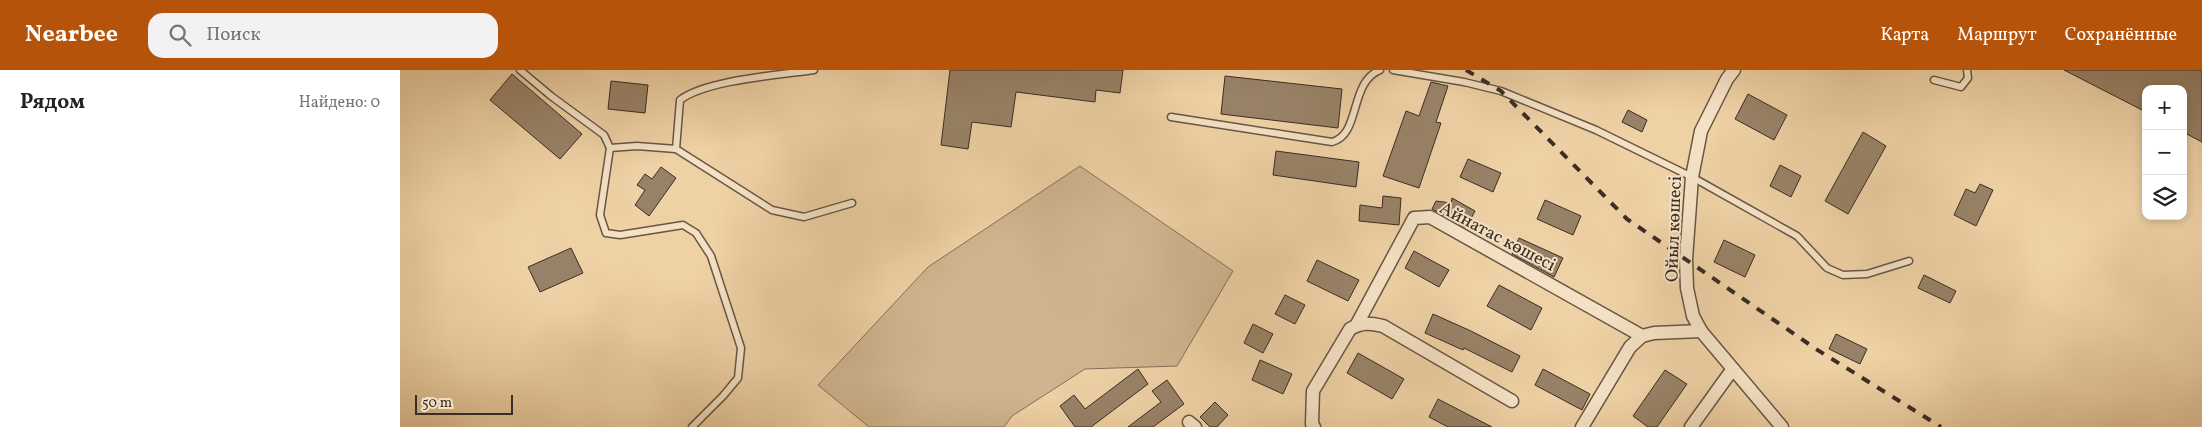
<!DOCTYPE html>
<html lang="ru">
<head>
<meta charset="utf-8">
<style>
  :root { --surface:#fff; --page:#f2f2f2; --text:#222; --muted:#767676; --line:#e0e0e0; --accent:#b45309 }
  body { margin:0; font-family:Vollkorn,serif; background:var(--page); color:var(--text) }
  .controls { position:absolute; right:15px; top:15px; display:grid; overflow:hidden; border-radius:10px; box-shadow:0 2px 8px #0003 }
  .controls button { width:45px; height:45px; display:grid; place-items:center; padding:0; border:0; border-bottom:1px solid var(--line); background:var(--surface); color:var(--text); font:25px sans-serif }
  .scale { position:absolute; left:15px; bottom:12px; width:98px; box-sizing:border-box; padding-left:5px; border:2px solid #3a2d23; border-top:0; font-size:14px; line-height:18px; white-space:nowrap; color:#3a2d23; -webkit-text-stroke:4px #f4e1c4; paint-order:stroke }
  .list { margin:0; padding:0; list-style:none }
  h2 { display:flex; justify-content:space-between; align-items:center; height:65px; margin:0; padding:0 20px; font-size:21px }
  h2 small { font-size:16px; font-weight:400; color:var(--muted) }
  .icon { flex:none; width:28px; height:28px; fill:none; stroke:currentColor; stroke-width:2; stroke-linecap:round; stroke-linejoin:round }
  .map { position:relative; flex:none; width:1802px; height:357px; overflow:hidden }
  header { display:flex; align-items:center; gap:30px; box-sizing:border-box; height:70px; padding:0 25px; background:var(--accent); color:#fff }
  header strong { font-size:24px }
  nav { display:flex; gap:28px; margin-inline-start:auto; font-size:18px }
  .search { width:350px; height:45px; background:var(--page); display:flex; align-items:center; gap:12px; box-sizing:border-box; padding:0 18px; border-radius:15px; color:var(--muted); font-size:19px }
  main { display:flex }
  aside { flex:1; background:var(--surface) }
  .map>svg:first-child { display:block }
  .green { fill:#cfb58f; stroke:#847159 }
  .building { fill:#988267; stroke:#3a2d23 }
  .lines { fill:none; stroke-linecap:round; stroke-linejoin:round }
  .lane-casing { stroke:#675644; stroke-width:9 }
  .street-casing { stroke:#675644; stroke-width:15 }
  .lane { stroke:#f4e1c4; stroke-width:6 }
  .street { stroke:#f4e1c4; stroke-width:12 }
  .rail { stroke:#3a2d23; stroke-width:4; stroke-dasharray:9 9; stroke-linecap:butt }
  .labels { text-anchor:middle; stroke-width:4; stroke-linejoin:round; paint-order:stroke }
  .street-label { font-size:18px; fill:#3a2d23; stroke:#f4e1c4 }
</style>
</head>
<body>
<header>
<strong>Nearbee</strong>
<div class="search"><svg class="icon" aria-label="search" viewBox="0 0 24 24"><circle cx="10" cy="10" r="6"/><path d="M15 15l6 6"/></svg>Поиск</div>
<nav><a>Карта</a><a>Маршрут</a><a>Сохранённые</a></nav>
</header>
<main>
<aside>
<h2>Рядом<small>Найдено: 0</small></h2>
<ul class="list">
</ul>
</aside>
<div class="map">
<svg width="1802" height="357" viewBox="0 0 1802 357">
  <rect width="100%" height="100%" fill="#eed1a5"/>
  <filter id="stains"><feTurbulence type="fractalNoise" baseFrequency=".004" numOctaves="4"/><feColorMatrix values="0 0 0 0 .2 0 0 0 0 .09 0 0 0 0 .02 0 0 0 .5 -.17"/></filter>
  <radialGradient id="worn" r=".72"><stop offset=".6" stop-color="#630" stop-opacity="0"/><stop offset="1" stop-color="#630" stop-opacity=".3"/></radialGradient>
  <!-- green -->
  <polygon class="green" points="680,96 833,201 777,296 685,299 612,346 604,357 469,357 418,315 528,197"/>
  <!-- building -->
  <g class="building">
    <polygon points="550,0 723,0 720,23 696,20 695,32 616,22 611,57 572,52 568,79 541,75"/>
    <polygon points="1664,0 1802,0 1802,72 1783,62 1783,19 1746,19 1746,42"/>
    <polygon points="112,4 182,64 160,89 90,30"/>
    <polygon points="825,6 942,19 938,58 821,44"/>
    <polygon points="211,11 248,15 245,43 208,39"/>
    <polygon points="1031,12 1048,16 1036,52 1041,53 1019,118 983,106 1006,41 1019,46"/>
    <polygon points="1348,24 1387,45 1374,70 1335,49"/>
    <polygon points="1228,40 1247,50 1242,62 1222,52"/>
    <polygon points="1463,62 1486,76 1448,144 1425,131"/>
    <polygon points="876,81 959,92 956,117 873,105"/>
    <polygon points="1068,89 1101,103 1093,122 1060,107"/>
    <polygon points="1380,95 1401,106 1391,127 1370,116"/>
    <polygon points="261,97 276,108 249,146 235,135 245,120 237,115 245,104 252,109"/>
    <polygon points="1580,114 1593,120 1576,156 1554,145 1566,119 1575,123"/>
    <polygon points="983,126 1001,128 999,155 959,151 960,135 982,138"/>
    <polygon points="1052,128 1075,141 1066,158 1032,139 1036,131 1051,133"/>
    <polygon points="1145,130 1181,146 1173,165 1137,149"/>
    <polygon points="1119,168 1163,188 1154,207 1112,184"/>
    <polygon points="1324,170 1355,185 1345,207 1314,192"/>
    <polygon points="171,178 183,203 140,222 128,197"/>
    <polygon points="1014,181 1049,200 1039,217 1005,198"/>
    <polygon points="917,190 959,210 948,231 907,211"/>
    <polygon points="1524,205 1556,221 1550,233 1518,218"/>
    <polygon points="1099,215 1142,238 1131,260 1087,236"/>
    <polygon points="885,225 905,235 895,254 875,244"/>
    <polygon points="1033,244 1071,261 1120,286 1112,302 1064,278 1063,280 1025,263"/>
    <polygon points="853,254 873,264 863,283 844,273"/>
    <polygon points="1436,264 1467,279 1460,294 1429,279"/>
    <polygon points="958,283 1004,309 992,329 947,303"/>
    <polygon points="860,290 892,304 883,324 852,310"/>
    <polygon points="738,299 748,314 691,357 675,357 660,336 674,325 685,339"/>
    <polygon points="1143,299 1190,324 1182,340 1135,315"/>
    <polygon points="1265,300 1287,314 1257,357 1248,357 1233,346"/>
    <polygon points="767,310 784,334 753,357 728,357 761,332 752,321"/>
    <polygon points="1038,329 1092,357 1048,357 1029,347"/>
    <polygon points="815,332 828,345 817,357 810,357 800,347"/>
  </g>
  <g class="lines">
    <defs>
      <g id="lane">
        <polyline points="120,0 151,26 204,65 210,78 200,145 206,163 220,165 283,155 296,163 311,186 341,278 338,308 323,326 292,357"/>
        <polyline points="993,0 1064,12 1101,21 1196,60 1292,107 1397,166 1427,198 1443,205 1467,204 1509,191"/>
        <polyline points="1534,10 1561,17 1568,8 1567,0"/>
        <path d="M 771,47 L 932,72 C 961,65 949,12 980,0"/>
        <polyline points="210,78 237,76 276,79 372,140 404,147 452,133"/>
        <path d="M 276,79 L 280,30 C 306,10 379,5 414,0"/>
      </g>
      <g id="street">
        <polyline points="1334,0 1327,9 1301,61 1292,107 1286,189 1287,218 1293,246 1301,261 1382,357"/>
        <polyline points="957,254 1014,148 1030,147 1242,266"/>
        <polyline points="789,352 795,357"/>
        <path d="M 914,357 L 912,354 L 913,321 L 950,259 C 962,252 970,253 983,256 L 1112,331"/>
        <polyline points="1182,357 1230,277 1242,266 1254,263 1301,261"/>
        <polyline points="1291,357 1332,300"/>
      </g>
    </defs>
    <!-- lane casing -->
    <use href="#lane" class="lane-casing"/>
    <!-- street casing -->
    <use href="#street" class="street-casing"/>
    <!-- lane -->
    <use href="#lane" class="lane"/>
    <!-- street -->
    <use href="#street" class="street"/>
    <!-- rail -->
    <polyline class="rail" points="1066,0 1101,21 1227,149 1416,279 1541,357"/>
  </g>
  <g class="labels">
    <!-- street labels -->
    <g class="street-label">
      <text transform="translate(1273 159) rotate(-88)" y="6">Ойыл көшесі</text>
      <text transform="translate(1098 166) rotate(28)" y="6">Айнатас көшесі</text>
    </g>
  </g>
  <rect width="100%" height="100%" filter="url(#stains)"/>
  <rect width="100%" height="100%" fill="url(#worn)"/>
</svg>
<div class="controls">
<button>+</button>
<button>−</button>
<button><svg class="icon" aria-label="layers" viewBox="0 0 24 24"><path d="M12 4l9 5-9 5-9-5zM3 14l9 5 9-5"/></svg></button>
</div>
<div class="scale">50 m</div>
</div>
</main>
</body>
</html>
